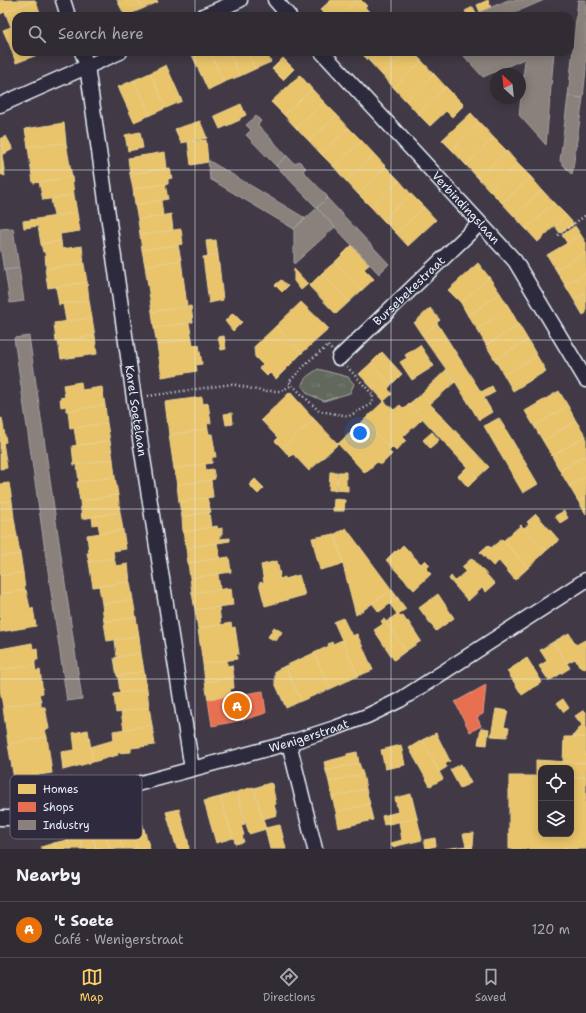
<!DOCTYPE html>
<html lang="en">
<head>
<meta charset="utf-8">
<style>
  :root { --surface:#312c34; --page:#3d3840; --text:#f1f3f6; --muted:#a8a7ac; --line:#4c484f; --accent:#ffd166 }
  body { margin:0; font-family:"Shantell Sans",sans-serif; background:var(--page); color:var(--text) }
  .controls { position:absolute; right:12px; bottom:12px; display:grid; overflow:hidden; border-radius:8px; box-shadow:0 2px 10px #0003 }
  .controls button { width:36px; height:36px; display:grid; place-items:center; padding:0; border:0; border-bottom:1px solid var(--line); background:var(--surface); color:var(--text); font:20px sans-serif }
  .compass { position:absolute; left:490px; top:68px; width:36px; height:36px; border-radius:50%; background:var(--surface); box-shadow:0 2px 10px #0003; rotate:333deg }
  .you { position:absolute; left:360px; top:433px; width:14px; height:14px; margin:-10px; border:3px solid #fff; border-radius:50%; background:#1a73e8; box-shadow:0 0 0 6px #1a73e833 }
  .badge { display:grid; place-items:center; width:26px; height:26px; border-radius:50%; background:var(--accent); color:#fff; font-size:13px; font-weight:700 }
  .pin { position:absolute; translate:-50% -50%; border:2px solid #fff; box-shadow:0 1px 4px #0006 }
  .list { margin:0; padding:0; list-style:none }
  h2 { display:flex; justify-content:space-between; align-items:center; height:52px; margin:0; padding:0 16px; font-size:17px }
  h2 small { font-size:13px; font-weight:400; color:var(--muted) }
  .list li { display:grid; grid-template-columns:26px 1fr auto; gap:12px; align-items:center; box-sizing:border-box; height:56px; padding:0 16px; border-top:1px solid var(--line) }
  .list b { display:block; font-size:15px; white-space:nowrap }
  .list p { margin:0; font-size:13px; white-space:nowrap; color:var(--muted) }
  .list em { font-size:13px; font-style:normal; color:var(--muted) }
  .icon { flex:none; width:22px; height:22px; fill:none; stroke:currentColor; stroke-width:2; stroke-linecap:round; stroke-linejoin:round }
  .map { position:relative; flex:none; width:586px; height:849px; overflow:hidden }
  .search { position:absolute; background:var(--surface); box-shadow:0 2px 10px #0003; left:12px; right:12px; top:12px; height:44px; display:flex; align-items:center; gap:10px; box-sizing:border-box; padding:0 14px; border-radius:12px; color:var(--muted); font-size:15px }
  .sheet { height:108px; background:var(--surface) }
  nav { display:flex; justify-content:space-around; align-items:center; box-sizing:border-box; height:56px; border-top:1px solid var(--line); background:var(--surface); font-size:11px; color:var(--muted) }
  nav a { display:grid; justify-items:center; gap:2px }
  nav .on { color:var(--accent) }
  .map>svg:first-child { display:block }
  .grass { fill:url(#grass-tufts); stroke:#a5acaa }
  .homes { fill:#e9c46a; stroke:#e9d295 }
  .shops { fill:#e76f51; stroke:#e79683 }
  .industry { fill:#8a817c; stroke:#a6a3a1 }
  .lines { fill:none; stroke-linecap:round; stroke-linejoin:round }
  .street-casing { stroke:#e8f1f8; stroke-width:17 }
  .path { stroke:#e8f1f8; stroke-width:2.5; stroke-dasharray:1 3; stroke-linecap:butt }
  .street { stroke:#2f2a3d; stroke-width:14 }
  .grid { fill:none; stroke:#e8f1f8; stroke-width:1; stroke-opacity:0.55 }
  .labels { text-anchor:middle; stroke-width:4; stroke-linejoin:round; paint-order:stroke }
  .street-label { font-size:12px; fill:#e8f1f8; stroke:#2f2a3d }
  .key { fill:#2f2a3d; stroke:#666675; stroke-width:1 }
  .key-label { font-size:11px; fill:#e8f1f8 }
</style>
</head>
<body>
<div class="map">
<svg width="586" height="849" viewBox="0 0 586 849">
  <defs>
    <pattern id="grass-tufts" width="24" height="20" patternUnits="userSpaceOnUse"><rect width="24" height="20" fill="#62685b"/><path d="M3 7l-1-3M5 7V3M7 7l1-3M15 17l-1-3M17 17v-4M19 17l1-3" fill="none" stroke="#787e73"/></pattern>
  </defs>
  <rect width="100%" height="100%" fill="#413a46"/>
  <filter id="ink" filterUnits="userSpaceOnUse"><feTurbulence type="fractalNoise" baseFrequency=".025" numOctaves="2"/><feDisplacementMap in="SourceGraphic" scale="8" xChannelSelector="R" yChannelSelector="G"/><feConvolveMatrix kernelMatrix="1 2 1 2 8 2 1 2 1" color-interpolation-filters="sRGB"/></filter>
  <g filter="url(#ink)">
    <!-- grass -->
    <path class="grass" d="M 318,369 L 348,377 L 354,384 L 350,393 L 324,401 L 308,394 L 302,386 C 303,377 311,374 318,369 Z"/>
    <!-- homes -->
    <g class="homes">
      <polygon points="0,0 35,0 0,14"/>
      <polygon points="35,0 41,15 16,16 16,25 11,27 5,12"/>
      <polygon points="117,0 138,0 142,9 125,16"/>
      <polygon points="138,0 157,0 158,2 142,9"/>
      <polygon points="331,0 358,0 340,16 326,16 320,10"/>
      <polygon points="358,0 361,0 367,6 365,7 370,13 367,16 340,16"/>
      <polygon points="488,0 491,8 480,12 477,5"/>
      <polygon points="473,7 476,13 468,16 465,11"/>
      <polygon points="16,25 16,44 10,46 3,30"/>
      <polygon points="16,44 16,52 45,52 16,63 10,46"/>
      <polygon points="198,52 210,52 224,82 208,90 192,55"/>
      <polygon points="210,52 229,52 240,76 224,82"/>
      <polygon points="229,52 247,52 255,69 240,76"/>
      <polygon points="247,52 266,52 271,62 255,69"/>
      <polygon points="360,52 380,52 370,62"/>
      <polygon points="380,52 407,52 382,75 370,62"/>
      <polygon points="407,52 413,52 422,61 394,88 382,75"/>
      <polygon points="283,58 294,69 283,80 272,69"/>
      <polygon points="422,61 434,74 406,101 394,88"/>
      <polygon points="166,65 182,101 166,108 150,73"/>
      <polygon points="150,73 166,108 150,115 134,80"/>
      <polygon points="434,74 446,87 418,114 406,101"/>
      <polygon points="300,75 312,89 284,115 271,102"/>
      <polygon points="134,80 150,115 134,122 118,87"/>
      <polygon points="446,87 464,105 452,117 446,111 430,126 418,114"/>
      <polygon points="312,89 324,102 296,128 284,115"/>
      <polygon points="324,102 337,115 309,141 296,128"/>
      <polygon points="241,104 246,115 240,118 240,120 220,129 214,116"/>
      <polygon points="471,113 480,123 452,150 442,140"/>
      <polygon points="337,115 349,128 321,154 309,141"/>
      <polygon points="200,121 207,138 181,143 175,129"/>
      <polygon points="64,123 66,143 28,147 25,129"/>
      <polygon points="480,123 494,138 466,165 452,150"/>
      <polygon points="349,128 362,141 334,167 321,154"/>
      <polygon points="140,132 143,148 128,151 125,135"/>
      <polygon points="6,136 13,149 6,153 0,139"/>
      <polygon points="494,138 507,151 478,178 466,165"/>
      <polygon points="0,140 6,153 2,155 5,176 0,174"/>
      <polygon points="206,140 208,162 191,165 188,142"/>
      <polygon points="362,141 374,154 346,181 334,167"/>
      <polygon points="66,143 72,177 33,183 28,147"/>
      <polygon points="507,151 518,164 490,191 478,178"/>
      <polygon points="165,152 167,168 130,174 128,158"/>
      <polygon points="374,154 386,167 358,194 346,181"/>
      <polygon points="518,164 531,177 502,203 490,191"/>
      <polygon points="386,167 399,180 371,207 358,194"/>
      <polygon points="170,168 172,178 168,179 168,184 133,189 130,174"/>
      <polygon points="72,177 74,195 43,200 39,182"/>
      <polygon points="531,177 542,190 514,216 502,203"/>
      <polygon points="399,180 411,194 383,220 371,207"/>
      <polygon points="165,184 168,199 135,205 133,189"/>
      <polygon points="542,190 554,203 526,229 514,216"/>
      <polygon points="411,194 424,207 396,233 383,220"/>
      <polygon points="74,195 77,213 54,216 51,199"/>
      <polygon points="161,200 163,216 138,220 135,205"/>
      <polygon points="554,203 566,215 538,242 526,229"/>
      <polygon points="424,207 436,220 408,246 396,233"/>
      <polygon points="77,213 80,231 60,234 61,241 41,244 38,226 24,228 23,221"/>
      <polygon points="171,214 173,230 140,235 138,220"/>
      <polygon points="566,215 574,224 560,233 555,226"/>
      <polygon points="575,226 581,235 567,243 562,235"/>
      <polygon points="181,229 183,244 142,250 140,235"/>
      <polygon points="581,235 586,243 586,252 556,270 547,255"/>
      <polygon points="216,240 218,255 208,256 206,241"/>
      <polygon points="61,241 62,249 82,246 84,264 46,269 45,252 43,252 41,244"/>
      <polygon points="178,245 181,260 145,266 142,250"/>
      <polygon points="352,245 370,264 364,269 374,279 362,290 335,262"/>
      <polygon points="586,252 586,273 565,285 556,270"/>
      <polygon points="218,255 223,300 209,303 203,257"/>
      <polygon points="181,260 187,306 152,312 145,266"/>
      <polygon points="335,262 362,290 349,302 322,273"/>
      <polygon points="478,263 489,277 461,303 448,290"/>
      <polygon points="84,264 87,282 48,288 45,269"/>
      <polygon points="294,269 308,284 301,290 294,281"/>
      <polygon points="322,273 349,302 336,314 309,286"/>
      <polygon points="586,273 586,293 574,300 565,285"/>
      <polygon points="489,277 500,293 468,316 461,303"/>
      <polygon points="281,280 288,286 282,292 275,285"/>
      <polygon points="87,282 89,300 59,305 56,287"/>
      <polygon points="500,293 510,309 477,329 468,316"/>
      <polygon points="586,293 586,313 583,315 574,300"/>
      <polygon points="89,300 92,318 66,321 63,304"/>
      <polygon points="301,302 329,329 302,353 276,326"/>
      <polygon points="191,306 193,322 154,328 152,312"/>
      <polygon points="430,308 440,320 422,335 414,323"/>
      <polygon points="510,309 519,325 486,345 477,329"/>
      <polygon points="233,313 242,322 233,331 225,321"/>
      <polygon points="92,318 95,336 56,342 54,323"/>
      <polygon points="189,323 192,339 157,345 154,328"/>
      <polygon points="437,323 481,392 492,386 495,392 484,398 492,412 479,420 456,383 422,335"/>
      <polygon points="519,325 528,340 495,360 486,345"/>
      <polygon points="276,326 302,353 276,379 270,373 267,376 259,368 263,365 255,357 254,347"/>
      <polygon points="95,336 97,354 61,359 58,341"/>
      <polygon points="224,336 226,349 221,350 218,337"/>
      <polygon points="192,339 193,345 199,345 202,364 196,365 197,371 162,377 157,345"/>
      <polygon points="528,340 537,356 504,375 495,360"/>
      <polygon points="420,345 434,366 412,380 400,362 407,358 405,355"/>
      <polygon points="382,352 402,374 391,385 371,363"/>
      <polygon points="537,356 546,371 513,391 504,375"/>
      <polygon points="371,363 391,385 388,389 392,394 384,401 359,374"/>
      <polygon points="446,370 455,382 430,404 421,394"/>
      <polygon points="81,382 82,390 102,387 105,405 68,411 66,411 66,406 61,407 60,398 65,397 63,385"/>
      <polygon points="559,391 568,406 534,426 525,411"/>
      <polygon points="290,392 314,419 282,448 275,441 278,438 261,420"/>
      <polygon points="421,394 489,467 477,478 409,404"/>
      <polygon points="202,397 203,404 208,403 211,423 207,424 208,429 169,435 165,402"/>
      <polygon points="384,401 394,410 400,405 404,409 409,404 422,419 403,437 406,440 396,451 392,447 390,449 364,420"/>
      <polygon points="105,405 107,423 70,429 68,411"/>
      <polygon points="568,406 576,421 543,441 534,426"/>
      <polygon points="232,413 233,424 226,425 224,414"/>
      <polygon points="2,418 6,442 0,443 0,419"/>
      <polygon points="499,418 538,484 523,493 484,426"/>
      <polygon points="314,419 338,444 309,471 293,454 290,457 282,448"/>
      <polygon points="364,420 390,449 388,451 392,454 381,465 377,462 365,473 338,444"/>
      <polygon points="576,421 586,436 552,456 543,441"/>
      <polygon points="107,423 110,441 77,446 74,428"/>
      <polygon points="208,429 209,434 212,434 216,457 212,457 212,463 174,469 169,435"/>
      <polygon points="432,432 439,440 430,448 423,440"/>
      <polygon points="586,436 586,455 560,471 552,456"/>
      <polygon points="110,441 113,459 74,465 72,446"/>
      <polygon points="3,442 7,468 0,469 0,443"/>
      <polygon points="586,455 586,476 569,486 560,471"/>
      <polygon points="113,459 115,477 79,482 77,465"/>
      <polygon points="205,464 206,470 213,469 215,479 177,485 174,469"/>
      <polygon points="466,468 477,478 468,487 458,476"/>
      <polygon points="330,472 337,472 336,490 329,490"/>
      <polygon points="338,472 346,472 346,486 348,486 348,491 337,490"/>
      <polygon points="586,476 586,497 578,501 569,486"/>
      <polygon points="115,477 118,495 80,501 77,482"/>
      <polygon points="255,479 264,488 258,494 249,485"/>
      <polygon points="211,480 213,497 179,502 177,485"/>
      <polygon points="9,483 12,501 0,502 0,484"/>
      <polygon points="118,495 120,512 82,519 80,501"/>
      <polygon points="586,497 586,514 578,501"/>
      <polygon points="207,498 211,512 182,517 179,502"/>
      <polygon points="334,499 345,500 344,511 333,511"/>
      <polygon points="12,501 14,518 0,521 0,502"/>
      <polygon points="564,511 568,518 560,523 555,516"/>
      <polygon points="120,512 123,530 100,534 98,524 93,525 92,517"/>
      <polygon points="209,512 211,528 183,532 182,517"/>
      <polygon points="536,514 559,540 546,551 524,528 529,524 527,522"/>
      <polygon points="14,518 17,536 0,539 0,521"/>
      <polygon points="521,525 546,551 528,568 503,541"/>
      <polygon points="217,526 218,529 222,528 222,534 221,534 221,536 219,536 219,539 230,538 230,541 186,548 183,532"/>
      <polygon points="346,528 392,590 356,615 335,534"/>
      <polygon points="123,530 126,549 113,551 114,558 89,562 87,553 89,553 87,535"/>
      <polygon points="335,534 343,564 320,570 312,538"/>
      <polygon points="17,536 20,554 0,557 0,539"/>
      <polygon points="502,539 528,568 515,580 499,561 493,566 480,552 488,545 491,548"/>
      <polygon points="217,543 220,558 188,563 186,548"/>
      <polygon points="403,545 421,564 425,560 430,565 426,569 431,574 414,590 386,560 395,551 396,552"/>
      <polygon points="20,554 23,572 0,576 0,557"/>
      <polygon points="229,557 231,572 190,578 188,563"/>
      <polygon points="114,558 116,566 128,564 130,582 93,587 89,562"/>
      <polygon points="472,558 495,584 486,592 482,588 468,601 449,579 451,576 455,581 466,571 462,567"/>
      <polygon points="277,561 280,575 279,576 280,579 285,577 285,579 299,575 305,595 265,606 259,583 264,582 261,565"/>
      <polygon points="23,572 25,590 0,594 0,576"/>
      <polygon points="218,574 220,589 192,593 190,578"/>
      <polygon points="130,582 133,600 102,604 99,586"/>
      <polygon points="231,588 233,605 195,610 192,593"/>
      <polygon points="26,590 30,608 33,608 36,626 0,632 0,594"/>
      <polygon points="392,590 398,598 379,612 372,603"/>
      <polygon points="438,594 454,618 436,631 419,608"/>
      <polygon points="398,598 406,609 398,614 400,617 403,616 407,622 408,621 421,641 406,651 386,622 397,614 390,604"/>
      <polygon points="133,600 136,617 104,622 102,604"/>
      <polygon points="219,607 221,625 198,629 195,610"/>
      <polygon points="136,617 139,636 107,641 104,622"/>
      <polygon points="343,618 352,636 357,634 373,670 358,676 334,622"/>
      <polygon points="384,619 406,651 394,660 374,630 383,624 381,621"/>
      <polygon points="231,623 232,628 235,627 239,654 236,654 237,659 203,664 198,629"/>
      <polygon points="274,627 282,632 276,641 268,637"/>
      <polygon points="569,633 576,645 585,640 586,641 586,668 585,669 580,667 575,659 567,663 553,642"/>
      <polygon points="139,636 141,653 117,657 115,640"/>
      <polygon points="342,640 358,676 330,689 314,653 329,646 328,644 332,642 333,644"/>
      <polygon points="553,642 570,668 549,681 539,666 547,661 540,650"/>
      <polygon points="32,643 33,649 37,648 38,660 35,660 35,665 0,670 0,649"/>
      <polygon points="141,653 144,671 117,676 114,658"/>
      <polygon points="314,653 330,689 301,701 285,666"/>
      <polygon points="527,658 542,682 522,695 507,671"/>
      <polygon points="227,660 227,666 232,665 234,678 205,682 203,664"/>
      <polygon points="35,665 36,671 40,670 43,693 39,694 41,701 3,707 0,689 0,670"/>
      <polygon points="285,666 301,701 286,708 275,683 275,671"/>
      <polygon points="144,671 147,689 120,693 118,676"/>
      <polygon points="233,678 234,688 230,689 232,696 208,700 205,682"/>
      <polygon points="147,689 149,707 116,713 114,694"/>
      <polygon points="563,699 569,708 564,712 557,703"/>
      <polygon points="41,701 41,707 45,707 49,729 45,730 47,737 8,744 3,707"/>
      <polygon points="149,707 152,725 124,730 121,712"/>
      <polygon points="496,709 508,711 504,727 509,728 507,737 491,736"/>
      <polygon points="584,710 586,712 586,721 582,725 575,716"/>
      <polygon points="586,721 586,737 572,737 582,725"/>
      <polygon points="152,725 155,745 131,748 131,752 117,753 118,755 93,762 90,747 114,740 113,731"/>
      <polygon points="481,728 489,729 487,745 478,744"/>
      <polygon points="88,730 93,762 63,770 61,752 75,750 73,733"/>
      <polygon points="436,733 450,761 445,764 447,767 439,772 422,740"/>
      <polygon points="47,737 52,773 14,779 8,744"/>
      <polygon points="564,737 586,737 586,763 563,763"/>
      <polygon points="422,740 443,779 430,786 409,748"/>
      <polygon points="401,745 405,765 385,769 381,750"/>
      <polygon points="357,752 359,763 326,771 324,762 347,756 347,754"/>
      <polygon points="536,760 586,763 586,777 571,777 571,768 541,768 541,776 536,776"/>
      <polygon points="359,763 363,774 329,782 326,771"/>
      <polygon points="461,764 471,783 460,788 450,770"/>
      <polygon points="363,774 366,789 332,797 329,782"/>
      <polygon points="509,776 541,776 541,834 571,834 571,777 586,777 586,849 509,849"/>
      <polygon points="270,783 272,784 276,804 274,805 277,815 263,819 254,788"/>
      <polygon points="253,787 266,829 249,834 237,792"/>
      <polygon points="366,789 370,804 336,812 332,797"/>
      <polygon points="237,792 245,824 241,825 244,835 242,836 244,842 235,844 234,838 233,838 220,797"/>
      <polygon points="411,794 417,818 384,825 382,816 398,812 395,798"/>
      <polygon points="220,797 233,838 216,843 204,801"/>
      <polygon points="369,804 373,820 339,828 336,812"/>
      <polygon points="179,809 188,841 189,849 177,849 166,812"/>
      <polygon points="417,818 422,840 392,847 391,843 402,840 399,822"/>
      <polygon points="141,819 150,849 137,849 129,822"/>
      <polygon points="129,822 137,849 123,849 116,826"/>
      <polygon points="280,825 286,849 270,849 265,828"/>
      <polygon points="116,826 123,849 110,849 104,829"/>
      <polygon points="104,829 110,849 96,849 92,833"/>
      <polygon points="92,833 96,849 83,849 79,837"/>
      <polygon points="474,833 473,845 466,846 463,834"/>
      <polygon points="79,837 83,849 70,849 67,840"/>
      <polygon points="435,838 436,846 426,848 424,840"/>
      <polygon points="67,840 70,849 56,849 54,843"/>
      <polygon points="54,843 56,849 42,849 41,847"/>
      <polygon points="473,845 472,849 444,849 466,846"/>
    </g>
    <!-- shops -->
    <g class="shops">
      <polygon points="486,685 483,714 477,717 481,726 470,732 455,702"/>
      <polygon points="263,691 266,713 243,720 212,726 208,700"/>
    </g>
    <!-- industry -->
    <g class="industry">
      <polygon points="508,0 544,0 507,16 471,16"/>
      <polygon points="578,0 586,0 586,69 583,98 568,97"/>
      <polygon points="471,52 554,52 546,145 519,115 525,60 524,59 483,77 463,55"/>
      <polygon points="568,96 583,98 572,175 560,161"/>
      <polygon points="256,116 261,121 258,125 287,156 276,166 246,135 251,130 246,125"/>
      <polygon points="287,156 295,164 299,161 306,168 303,171 328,197 317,208 276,166"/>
      <polygon points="208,160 305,218 294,229 210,179"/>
      <polygon points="327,198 389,264 379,274 317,208"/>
      <polygon points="317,208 335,227 294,264 294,229"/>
      <polygon points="13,228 19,268 4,271 0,245 0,229"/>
      <polygon points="19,268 24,301 10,303 5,270"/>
      <polygon points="29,336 82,699 67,701 14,338"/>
    </g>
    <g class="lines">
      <defs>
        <g id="street">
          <polyline points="63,0 68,16"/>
          <polyline points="275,0 289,16"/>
          <polyline points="203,16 240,0"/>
          <path id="s1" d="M 82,52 L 87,66 L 137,420 L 192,769"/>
          <path id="s2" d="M 322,52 L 515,261 L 586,380"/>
          <polyline points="0,105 120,52"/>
          <path id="s3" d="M 339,358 L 479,224"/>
          <polyline points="289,743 315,849"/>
          <path id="s4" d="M 0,818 L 11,818 L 289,743 L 335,728 L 367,716 L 400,700 L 586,580"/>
        </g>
      </defs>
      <!-- street casing -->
      <use href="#street" class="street-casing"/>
      <!-- path -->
      <g class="path">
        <polyline points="558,235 586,215"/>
        <polygon points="328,346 373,395 372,404 349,416 319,411 289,382 310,360"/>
        <polyline points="148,396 232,384 261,391 281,391 292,385"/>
      </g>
      <!-- street -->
      <use href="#street" class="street"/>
    </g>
  </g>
  <!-- grid -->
  <path class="grid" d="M 195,0 L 195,16M 391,0 L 391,16M 195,52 L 195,849M 391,52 L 391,849M 0,170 L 586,170M 0,340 L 586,340M 0,509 L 586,509M 0,679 L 586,679"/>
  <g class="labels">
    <!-- street labels -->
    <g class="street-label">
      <text dy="4" stroke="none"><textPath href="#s2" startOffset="212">Verbindingslaan</textPath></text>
      <text dy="4" stroke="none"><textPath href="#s3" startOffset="97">Bursebekestraat</textPath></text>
      <text dy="4" stroke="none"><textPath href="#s1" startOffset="363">Karel Soetelaan</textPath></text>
      <text dy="4" stroke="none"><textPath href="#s4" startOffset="320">Wenigerstraat</textPath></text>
    </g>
  </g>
  <!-- legend -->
  <rect x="10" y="775" width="132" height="64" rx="6" class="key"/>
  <rect x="18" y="784" width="18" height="10" fill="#e9c46a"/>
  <rect x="18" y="802" width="18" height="10" fill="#e76f51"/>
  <rect x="18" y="820" width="18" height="10" fill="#8a817c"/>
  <g class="key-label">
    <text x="43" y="793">Homes</text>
    <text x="43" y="811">Shops</text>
    <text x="43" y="829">Industry</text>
  </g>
</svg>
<div class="controls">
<button><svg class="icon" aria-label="locate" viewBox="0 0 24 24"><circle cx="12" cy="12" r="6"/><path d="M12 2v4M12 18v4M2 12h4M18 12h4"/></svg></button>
<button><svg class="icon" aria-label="layers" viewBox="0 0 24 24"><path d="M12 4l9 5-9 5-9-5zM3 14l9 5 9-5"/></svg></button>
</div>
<svg class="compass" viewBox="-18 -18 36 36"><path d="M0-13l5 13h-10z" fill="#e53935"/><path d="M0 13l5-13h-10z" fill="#a8a7ac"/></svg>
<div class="you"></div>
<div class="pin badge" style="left:237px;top:706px;background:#e8710a">A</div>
<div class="search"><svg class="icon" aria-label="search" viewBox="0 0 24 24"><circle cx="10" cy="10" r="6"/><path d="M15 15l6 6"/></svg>Search here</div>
</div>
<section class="sheet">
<h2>Nearby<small></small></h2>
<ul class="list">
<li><span class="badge" style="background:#e8710a">A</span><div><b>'t Soete</b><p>Café · Wenigerstraat</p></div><em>120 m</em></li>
</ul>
</section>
<nav>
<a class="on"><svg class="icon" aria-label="map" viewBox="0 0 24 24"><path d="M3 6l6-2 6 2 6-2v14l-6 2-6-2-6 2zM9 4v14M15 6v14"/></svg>Map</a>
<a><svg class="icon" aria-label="directions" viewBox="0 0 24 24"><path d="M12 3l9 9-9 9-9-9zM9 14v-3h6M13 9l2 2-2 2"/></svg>Directions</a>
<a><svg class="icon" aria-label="saved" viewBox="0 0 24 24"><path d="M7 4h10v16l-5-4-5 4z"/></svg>Saved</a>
</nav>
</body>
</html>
